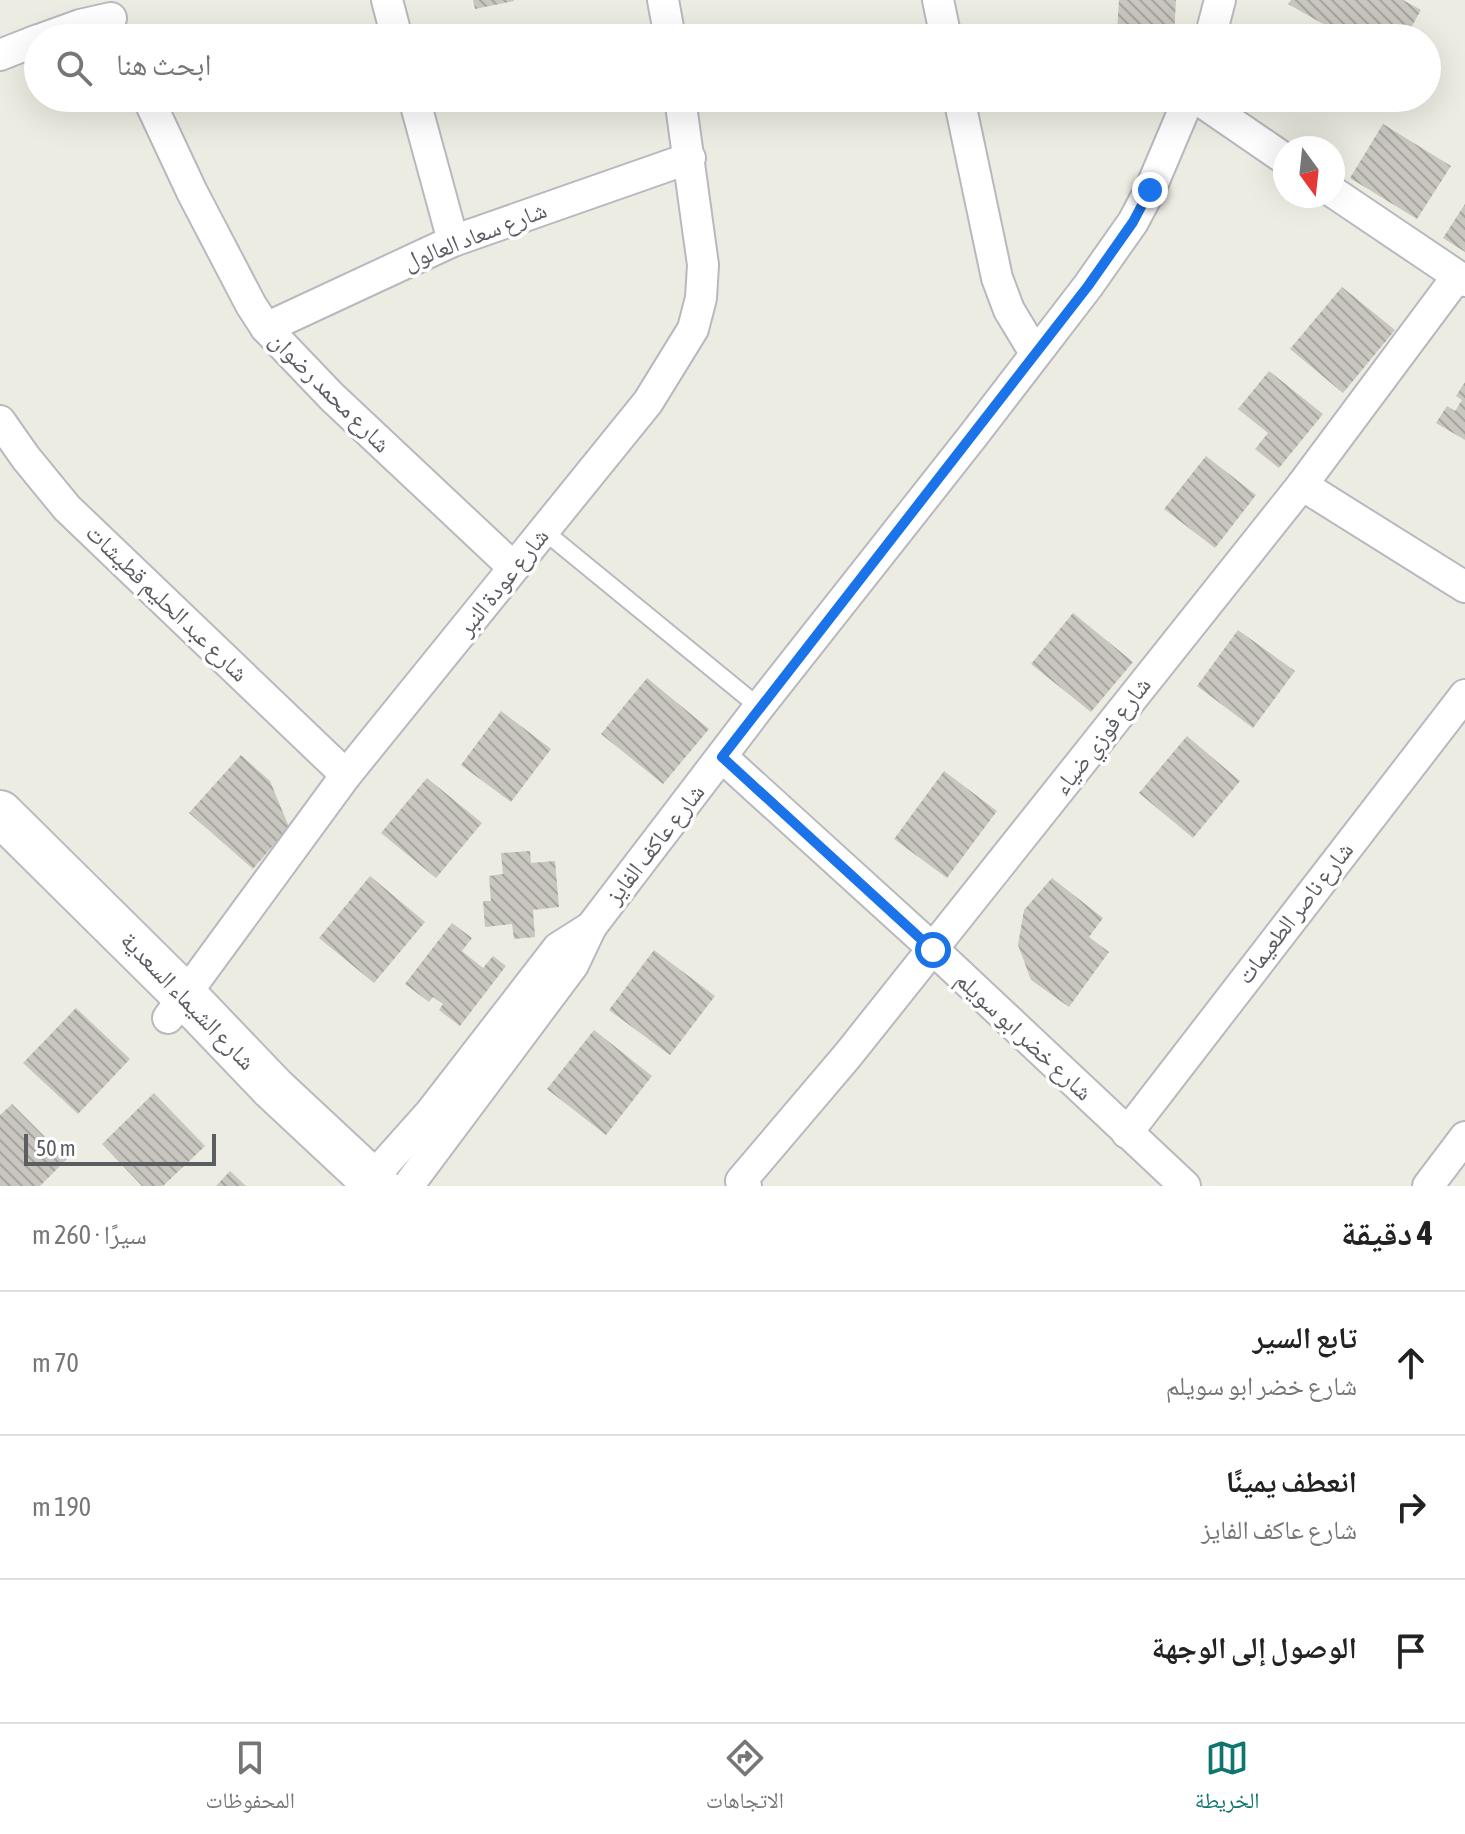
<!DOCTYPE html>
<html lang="ar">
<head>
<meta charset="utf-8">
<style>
  :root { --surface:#fff; --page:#f6f6f6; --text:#222; --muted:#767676; --line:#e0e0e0; --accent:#0f766e }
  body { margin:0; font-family:"Asap Condensed","Noto Naskh Arabic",sans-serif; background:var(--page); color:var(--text); direction:rtl }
  .compass { position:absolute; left:1273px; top:136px; width:72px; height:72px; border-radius:50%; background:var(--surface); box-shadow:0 8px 32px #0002; rotate:165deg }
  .scale { position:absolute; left:24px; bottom:20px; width:192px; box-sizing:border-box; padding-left:8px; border:4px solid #5a5d62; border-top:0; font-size:22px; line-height:28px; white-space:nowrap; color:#5a5d62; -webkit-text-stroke:6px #fff; paint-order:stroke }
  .stop { position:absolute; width:24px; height:24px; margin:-18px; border:6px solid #1a73e8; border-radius:50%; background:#fff }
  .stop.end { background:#1a73e8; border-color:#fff; box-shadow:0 2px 8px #0008 }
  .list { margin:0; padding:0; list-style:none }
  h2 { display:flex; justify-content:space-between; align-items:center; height:104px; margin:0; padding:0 32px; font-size:34px }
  h2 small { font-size:26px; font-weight:400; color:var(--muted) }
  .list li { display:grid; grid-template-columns:52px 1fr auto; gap:24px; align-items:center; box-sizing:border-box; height:144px; padding:0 32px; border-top:2px solid var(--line) }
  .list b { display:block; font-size:30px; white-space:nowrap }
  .list p { margin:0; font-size:26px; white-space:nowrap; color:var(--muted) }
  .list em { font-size:26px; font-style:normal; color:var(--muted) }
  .icon { flex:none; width:44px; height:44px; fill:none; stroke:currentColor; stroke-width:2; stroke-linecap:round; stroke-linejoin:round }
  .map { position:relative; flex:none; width:1465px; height:1186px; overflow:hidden; direction:ltr }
  .search { position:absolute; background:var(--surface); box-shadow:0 8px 32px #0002; left:24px; right:24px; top:24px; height:88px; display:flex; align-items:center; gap:20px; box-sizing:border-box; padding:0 28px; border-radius:44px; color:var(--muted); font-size:30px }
  .sheet { height:536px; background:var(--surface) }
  nav { display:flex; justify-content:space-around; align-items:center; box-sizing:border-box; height:112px; border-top:2px solid var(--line); background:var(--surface); font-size:22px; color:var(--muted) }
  nav a { display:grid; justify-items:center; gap:4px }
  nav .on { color:var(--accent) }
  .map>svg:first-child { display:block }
  .building { fill:url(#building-back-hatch) }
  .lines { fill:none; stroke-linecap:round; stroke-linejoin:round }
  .lane-casing { stroke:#b7b9be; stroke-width:20 }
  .street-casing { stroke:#b7b9be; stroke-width:34 }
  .secondary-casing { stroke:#b8bac0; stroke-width:48 }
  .lane { stroke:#fff; stroke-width:16 }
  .street { stroke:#fff; stroke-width:30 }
  .secondary { stroke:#fff; stroke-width:44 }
  .route { stroke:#1a73e8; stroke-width:10 }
  .labels { text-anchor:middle; stroke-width:7; stroke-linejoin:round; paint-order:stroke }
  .street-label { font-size:24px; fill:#5a5d62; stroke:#fff }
</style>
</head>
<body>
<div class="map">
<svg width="1465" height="1186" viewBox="0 0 1465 1186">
  <defs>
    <pattern id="building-back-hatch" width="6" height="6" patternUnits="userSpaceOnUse" patternTransform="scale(2)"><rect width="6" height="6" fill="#c8c6bf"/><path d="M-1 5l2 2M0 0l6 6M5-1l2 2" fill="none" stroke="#a5a49f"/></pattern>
  </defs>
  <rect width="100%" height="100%" fill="#edece2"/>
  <!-- building -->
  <g class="building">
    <polygon points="473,0 514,0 514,1 475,9"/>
    <polygon points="1119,0 1176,0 1174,35 1117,32"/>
    <polygon points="1291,0 1403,0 1421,10 1405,38 1348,38 1288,4"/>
    <polygon points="1383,124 1451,166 1417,219 1350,178"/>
    <polygon points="1465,204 1465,252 1443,238"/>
    <polygon points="1342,287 1395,330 1343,393 1290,349"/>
    <polygon points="1269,371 1323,414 1279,468 1255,449 1268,433 1238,409"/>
    <polygon points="1465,382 1465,440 1436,423 1447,406 1455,411 1462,400 1456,396"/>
    <polygon points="1206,456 1256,495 1215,548 1164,509"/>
    <polygon points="1073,613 1133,662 1091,712 1031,664"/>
    <polygon points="1238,630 1295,671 1253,728 1197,686"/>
    <polygon points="647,678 709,729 663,784 601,734"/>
    <polygon points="501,711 551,749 511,802 461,765"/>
    <polygon points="1187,736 1240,781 1193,838 1139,793"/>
    <polygon points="241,755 270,781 289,827 253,869 189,813"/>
    <polygon points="944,771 997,811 947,878 894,839"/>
    <polygon points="427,778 482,823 436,878 381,833"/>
    <polygon points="530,851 531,863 555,861 559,907 533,910 535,937 514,939 512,924 485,927 483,901 491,901 489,876 503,874 501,853"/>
    <polygon points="370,876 425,922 374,983 319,938"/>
    <polygon points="1052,878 1103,918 1089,937 1109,952 1069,1007 1031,980 1018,945 1024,910"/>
    <polygon points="452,923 472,938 462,951 483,968 493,956 506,966 460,1026 439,1010 443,1004 433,997 429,1002 405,984"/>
    <polygon points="654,950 715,996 670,1055 609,1010"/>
    <polygon points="76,1008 130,1059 78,1114 23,1063"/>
    <polygon points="594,1030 652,1076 606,1135 547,1089"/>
    <polygon points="154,1093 205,1146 163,1186 142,1186 102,1144"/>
    <polygon points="12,1104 67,1159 40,1186 0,1186 0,1115"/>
    <polygon points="230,1171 246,1186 216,1186"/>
  </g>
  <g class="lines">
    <defs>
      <polyline id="lane" points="544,531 759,707"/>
      <g id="street">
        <polyline points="387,0 397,38"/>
        <polyline points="663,0 670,38"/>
        <polyline points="938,0 946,38"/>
        <polyline points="44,38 80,25 111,18"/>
        <polyline points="1210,38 1220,0"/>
        <polyline points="0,55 38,40"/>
        <polyline points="148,98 192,192 251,305 266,328 332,397 513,567"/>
        <polyline points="414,98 453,241"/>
        <polyline points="959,98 997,278 1009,310 1035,353"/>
        <polyline points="1196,98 1285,159"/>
        <polyline points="1333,192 1465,281"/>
        <polyline points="266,328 453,241 690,158"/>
        <polyline points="0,421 26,458 67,508 346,775"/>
        <polyline points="1302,485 1465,587"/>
        <polyline points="722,757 919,936 1185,1186"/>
        <polyline points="168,1018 346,775 648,402 693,329 701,298 703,265 680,98"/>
        <polyline points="1127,1133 1465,695"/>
        <polyline points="365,1186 431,1112 558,948 591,927"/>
        <polyline points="408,1186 573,965 591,927 759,707 972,437 1088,286 1133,222 1150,190 1189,98"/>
        <polyline points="746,1186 741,1181 848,1055 1302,485 1457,277"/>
        <polyline points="1428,1186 1465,1137"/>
      </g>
      <polyline id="secondary" points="0,813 185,996 273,1088 378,1186"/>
    </defs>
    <!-- lane casing -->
    <use href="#lane" class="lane-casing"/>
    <!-- street casing -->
    <use href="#street" class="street-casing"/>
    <!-- secondary casing -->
    <use href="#secondary" class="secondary-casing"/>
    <!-- lane -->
    <use href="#lane" class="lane"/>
    <!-- street -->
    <use href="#street" class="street"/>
    <!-- secondary -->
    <use href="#secondary" class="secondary"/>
  </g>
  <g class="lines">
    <!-- route -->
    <polyline class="route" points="933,950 722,757 1088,286 1133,222 1150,190"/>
  </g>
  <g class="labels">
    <!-- street labels -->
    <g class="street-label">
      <text transform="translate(475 236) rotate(-21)" y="8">شارع سعاد العالول</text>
      <text transform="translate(330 392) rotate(45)" y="8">شارع محمد رضوان</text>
      <text transform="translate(503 582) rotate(-51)" y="8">شارع عودة النبر</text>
      <text transform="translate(167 603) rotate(44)" y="8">شارع عبد الحليم قطيشات</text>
      <text transform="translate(1102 736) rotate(-52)" y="8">شارع فوزي ضياء</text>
      <text transform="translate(655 844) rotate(-52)" y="8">شارع عاكف الفايز</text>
      <text transform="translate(1295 913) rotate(-52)" y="8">شارع ناصر الطعيمات</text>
      <text transform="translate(188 1001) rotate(46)" y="8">شارع الشيماء السعدية</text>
      <text transform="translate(1024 1036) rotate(43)" y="8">شارع خضر ابو سويلم</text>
    </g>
  </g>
</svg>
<svg class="compass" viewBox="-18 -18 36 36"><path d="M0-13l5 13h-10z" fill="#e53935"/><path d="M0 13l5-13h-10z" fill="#767676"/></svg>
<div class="scale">50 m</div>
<div class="stop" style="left:933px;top:950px"></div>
<div class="stop end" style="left:1150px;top:190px"></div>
<div class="search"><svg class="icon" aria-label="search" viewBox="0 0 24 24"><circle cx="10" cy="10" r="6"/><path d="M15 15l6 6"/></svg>ابحث هنا</div>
</div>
<section class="sheet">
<h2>4 دقيقة<small>سيرًا · 260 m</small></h2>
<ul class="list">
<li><svg class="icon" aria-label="ahead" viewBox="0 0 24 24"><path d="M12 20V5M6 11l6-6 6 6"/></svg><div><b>تابع السير</b><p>شارع خضر ابو سويلم</p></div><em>70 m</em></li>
<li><svg class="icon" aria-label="right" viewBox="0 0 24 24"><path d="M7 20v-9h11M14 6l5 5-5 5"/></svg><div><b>انعطف يمينًا</b><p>شارع عاكف الفايز</p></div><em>190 m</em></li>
<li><svg class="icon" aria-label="arrive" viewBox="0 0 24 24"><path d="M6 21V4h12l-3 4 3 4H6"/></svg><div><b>الوصول إلى الوجهة</b></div></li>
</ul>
</section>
<nav>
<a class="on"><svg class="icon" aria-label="map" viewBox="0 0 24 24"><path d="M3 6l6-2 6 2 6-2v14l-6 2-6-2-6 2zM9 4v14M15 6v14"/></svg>الخريطة</a>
<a><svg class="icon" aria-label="directions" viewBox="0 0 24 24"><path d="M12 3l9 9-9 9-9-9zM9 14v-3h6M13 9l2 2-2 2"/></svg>الاتجاهات</a>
<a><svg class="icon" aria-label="saved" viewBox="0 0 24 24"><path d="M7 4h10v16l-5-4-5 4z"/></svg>المحفوظات</a>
</nav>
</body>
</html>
